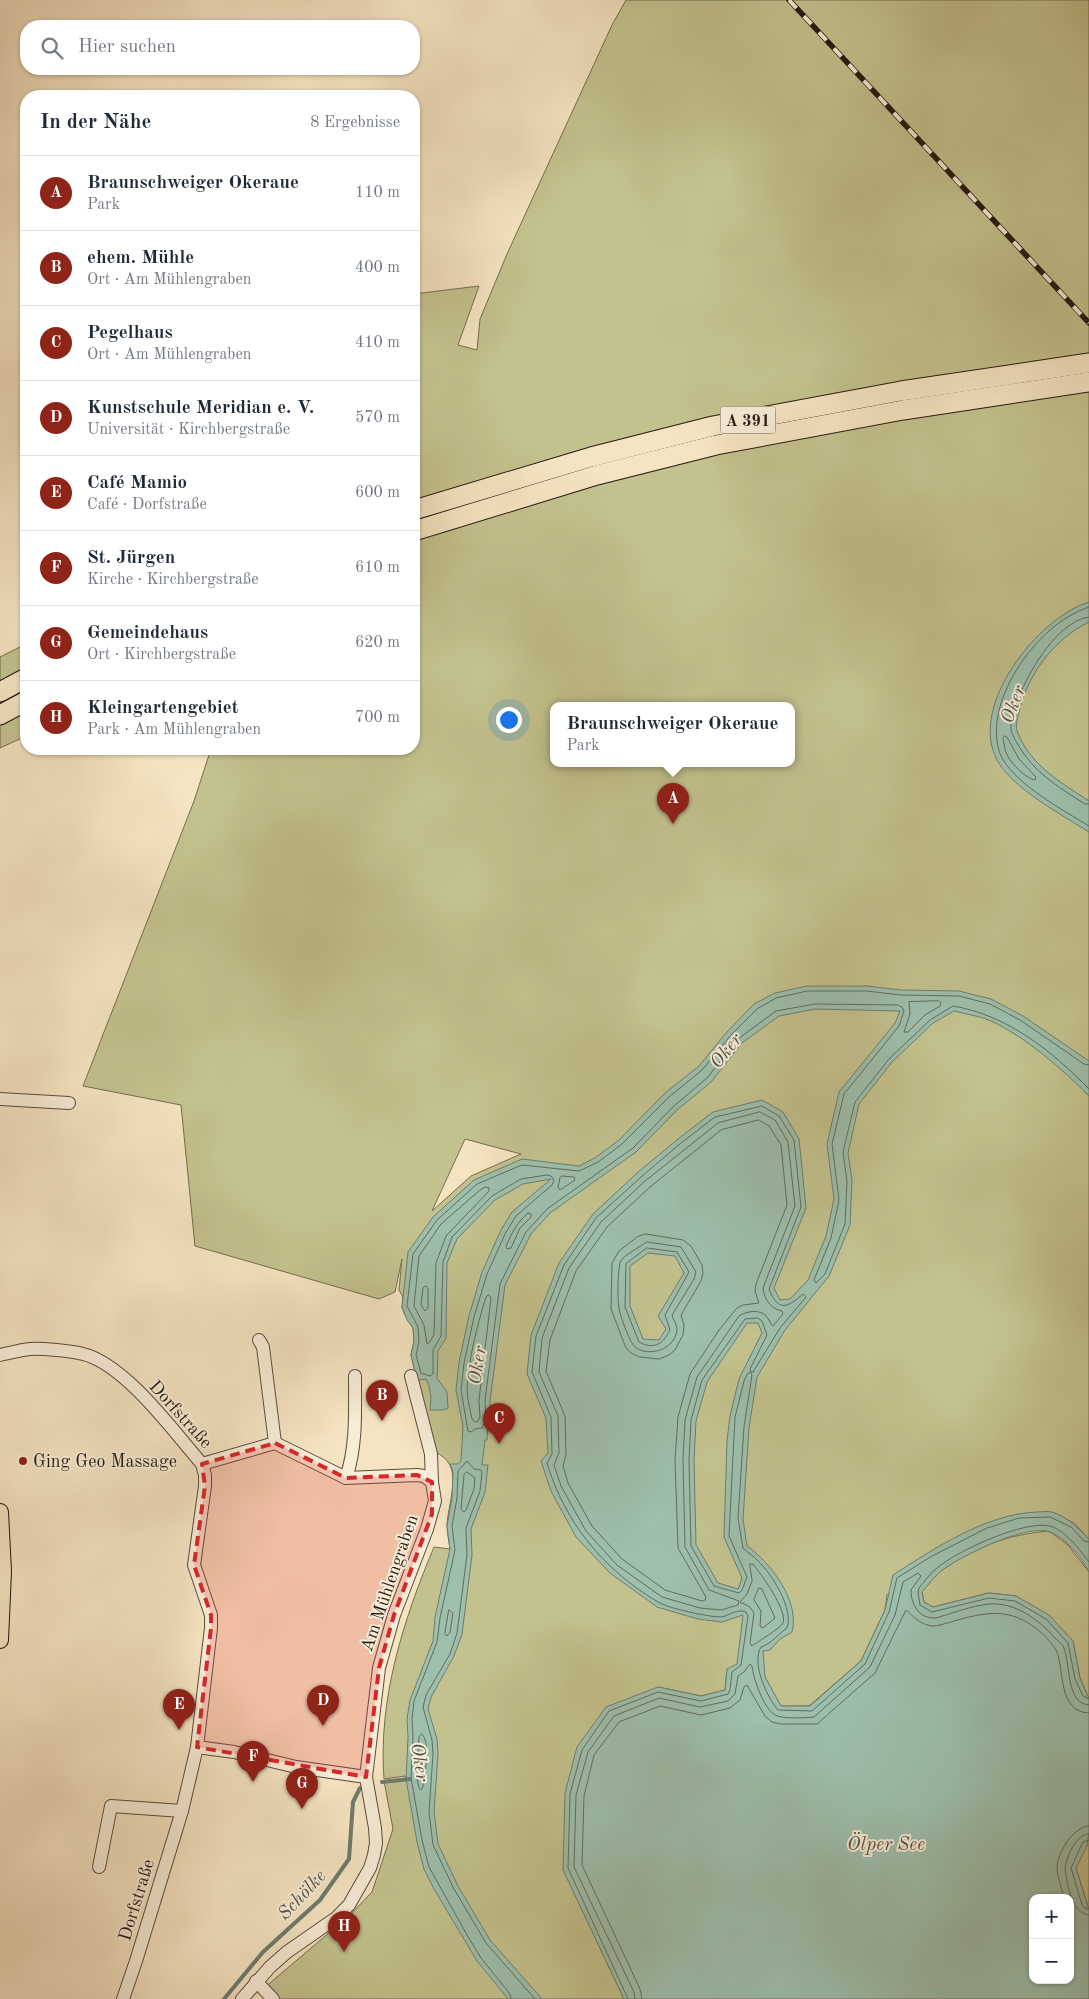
<!DOCTYPE html>
<html lang="de">
<head>
<meta charset="utf-8">
<style>
  :root { --surface:#fff; --page:#f2f2f3; --text:#1f2937; --muted:#747a83; --line:#e0e1e3; --accent:#8f2418 }
  body { margin:0; font-family:"Old Standard TT",serif; background:var(--page); color:var(--text) }
  .controls { position:absolute; right:15px; bottom:15px; display:grid; overflow:hidden; border-radius:10px; box-shadow:0 1px 4px #0004 }
  .controls button { width:45px; height:45px; display:grid; place-items:center; padding:0; border:0; border-bottom:1px solid var(--line); background:var(--surface); color:var(--text); font:25px sans-serif }
  .you { position:absolute; left:508px; top:719px; width:18px; height:18px; margin:-12px; border:4px solid #fff; border-radius:50%; background:#1a73e8; box-shadow:0 0 0 8px #1a73e833 }
  .badge { display:grid; place-items:center; width:32px; height:32px; border-radius:50%; background:var(--accent); color:#fff; font-size:16px; font-weight:700 }
  .pin { position:absolute; translate:-50% -41px; filter:drop-shadow(0 1px 2px #0008) }
  .pin::after { content:''; position:absolute; top:26px; width:18px; height:15px; background:inherit; clip-path:polygon(0 0,100% 0,50% 100%) }
  .popup { position:absolute; left:550px; top:702px; width:245px; height:65px; box-sizing:border-box; display:grid; place-content:center; border-radius:10px; background:var(--surface); filter:drop-shadow(0 1px 4px #0005); font-size:16px; white-space:nowrap; color:var(--muted) }
  .popup b { font-size:19px; color:var(--text) }
  .popup::after { content:''; position:absolute; left:50%; top:100%; margin-left:-10px; border:10px solid transparent; border-top-color:var(--surface) }
  .list { margin:0; padding:0; list-style:none }
  h2 { display:flex; justify-content:space-between; align-items:center; height:65px; margin:0; padding:0 20px; font-size:21px }
  h2 small { font-size:16px; font-weight:400; color:var(--muted) }
  .list li { display:grid; grid-template-columns:32px 1fr auto; gap:15px; align-items:center; box-sizing:border-box; height:75px; padding:0 20px; border-top:1px solid var(--line) }
  .list b { display:block; font-size:19px; white-space:nowrap }
  .list p { margin:0; font-size:16px; white-space:nowrap; color:var(--muted) }
  .list em { font-size:16px; font-style:normal; color:var(--muted) }
  .icon { flex:none; width:28px; height:28px; fill:none; stroke:currentColor; stroke-width:2; stroke-linecap:round; stroke-linejoin:round }
  .map { position:relative; flex:none; width:1089px; height:1999px; overflow:hidden }
  .search { position:absolute; background:var(--surface); box-shadow:0 1px 4px #0004; left:20px; top:20px; width:400px; height:55px; display:flex; align-items:center; gap:12px; box-sizing:border-box; padding:0 18px; border-radius:20px; color:var(--muted); font-size:19px }
  .panel { position:absolute; background:var(--surface); box-shadow:0 1px 4px #0004; left:20px; top:90px; width:400px; height:665px; border-radius:20px }
  .map>svg:first-child { display:block }
  .green { fill:#c3c28e; stroke:#746d50; fill-rule:evenodd }
  .water { fill:#9dbfac; stroke:#6d7c6e; fill-rule:evenodd }
  .lines { fill:none; stroke-linecap:round; stroke-linejoin:round }
  .shore { stroke:#606c5f; stroke-width:1 }
  .stream { stroke:#6d7c6e; stroke-width:4 }
  .minor-casing { stroke:#584b3e; stroke-width:14 }
  .major-casing { stroke:#241812; stroke-width:18 }
  .highway-casing { stroke:#241812; stroke-width:21 }
  .minor { stroke:#f8edd7; stroke-width:12 }
  .major { stroke:#f5e4c2; stroke-width:16 }
  .highway { stroke:#f5e4c2; stroke-width:19 }
  .rail-casing { stroke:#241812; stroke-width:5.5 }
  .rail { stroke:#f8edd7; stroke-width:4; stroke-dasharray:11; stroke-linecap:butt }
  .marked { fill:#d62828; fill-opacity:0.2; stroke:#d62828; stroke-width:4; stroke-dasharray:10 6; stroke-linejoin:round }
  .poi-dot { fill:#8f2418; stroke:#f8edd7; stroke-width:2 }
  .labels { text-anchor:middle; stroke-width:4; stroke-linejoin:round; paint-order:stroke }
  .shield { fill:#f8edd7; stroke:#64584d; stroke-width:1 }
  .shield-label { font-size:16px; font-weight:bold; fill:#241812 }
  .street-label { font-size:18px; fill:#241812; stroke:#f8edd7 }
  .poi-label { font-size:18px; fill:#241812; stroke:#f8edd7; text-anchor:start }
  .water-label { font-size:19px; font-style:italic; fill:#4e5248; stroke:#f8edd7 }
</style>
</head>
<body>
<div class="map">
<svg width="1089" height="1999" viewBox="0 0 1089 1999">
  <rect width="100%" height="100%" fill="#f5e4c2"/>
  <filter id="stains"><feTurbulence type="fractalNoise" baseFrequency=".004" numOctaves="4"/><feColorMatrix values="0 0 0 0 .2 0 0 0 0 .09 0 0 0 0 .02 0 0 0 .5 -.17"/></filter>
  <radialGradient id="worn" r=".72"><stop offset=".6" stop-color="#630" stop-opacity="0"/><stop offset="1" stop-color="#630" stop-opacity=".3"/></radialGradient>
  <!-- green -->
  <g class="green">
    <path d="M 626,0 L 1089,0 L 1089,1539 L 1074,1523 L 1051,1512 L 887,1595 L 885,1610 L 861,1661 L 809,1706 L 780,1706 L 765,1677 L 727,1669 L 725,1690 L 701,1696 L 658,1687 L 563,1869 L 624,1999 L 274,1999 L 264,1988 L 350,1915 L 372,1892 L 393,1829 L 384,1781 L 406,1778 L 405,1776 L 384,1779 C 378,1699 403,1621 434,1547 L 450,1549 C 449,1541 447,1533 447,1525 C 448,1501 466,1463 434,1452 L 411,1355 L 414,1341 L 413,1328 L 404,1313 L 402,1307 L 403,1297 L 399,1290 L 402,1259 L 395,1292 L 379,1299 L 195,1246 L 181,1105 L 83,1086 L 194,801 L 211,749 L 414,749 L 414,294 L 479,286 L 458,345 L 477,350 L 480,319 L 507,254 L 612,25 ZM 554,705 L 792,705 L 792,763 L 554,763 ZM 465,1139 L 521,1154 L 471,1176 L 432,1211 Z"/>
    <polygon points="26,644 26,736 0,748 0,657"/>
    <path d="M 1049,1531 L 1068,1545 L 1089,1572 L 1089,1699 L 1080,1678 L 1073,1641 L 1016,1596 L 989,1593 L 933,1607 L 924,1602 L 922,1591 C 928,1585 934,1577 941,1571 C 972,1547 1010,1534 1049,1531 Z"/>
    <polygon points="1089,1832 1089,1910 1076,1868 1086,1846"/>
  </g>
  <!-- water -->
  <g class="water">
    <path d="M 1089,602 L 1089,622 C 1054,639 1028,674 1019,712 C 1018,718 1015,725 1017,731 C 1030,765 1060,782 1089,801 L 1089,832 C 1062,815 1012,788 997,760 C 968,705 1038,618 1089,602 Z"/>
    <path d="M 807,986 L 867,986 L 901,990 L 959,991 L 991,999 L 1023,1016 L 1089,1061 L 1089,1096 C 1062,1069 1026,1037 991,1021 C 980,1016 966,1014 954,1011 L 933,1023 L 892,1062 L 859,1104 L 848,1153 L 852,1180 L 850,1225 L 829,1276 L 785,1330 L 757,1377 L 749,1428 L 743,1519 L 747,1546 C 771,1563 800,1601 792,1632 L 780,1639 L 770,1650 L 763,1651 L 765,1677 L 781,1706 L 810,1706 L 861,1661 L 885,1610 L 893,1575 C 935,1548 986,1514 1037,1512 C 1041,1512 1047,1511 1052,1512 C 1068,1517 1078,1528 1089,1539 L 1089,1572 C 1081,1557 1066,1538 1050,1532 C 1027,1523 958,1557 940,1572 C 934,1577 928,1585 922,1592 L 924,1602 L 933,1607 L 989,1593 L 1016,1596 L 1049,1615 L 1073,1641 L 1080,1678 L 1089,1699 L 1089,1832 L 1087,1846 L 1076,1868 L 1089,1910 L 1089,1999 L 624,1999 L 563,1870 L 565,1793 L 577,1747 L 606,1707 L 658,1687 L 701,1696 L 725,1690 L 727,1669 L 737,1664 L 743,1615 L 722,1622 L 698,1619 L 657,1607 L 610,1573 L 576,1537 L 551,1491 L 541,1461 L 548,1453 L 546,1418 L 527,1374 L 531,1335 L 559,1263 L 593,1214 L 637,1173 L 678,1139 L 713,1112 L 762,1100 L 783,1112 L 799,1139 L 806,1208 L 774,1288 L 780,1300 L 790,1299 L 808,1280 L 826,1236 L 834,1199 L 827,1144 L 839,1092 L 895,1023 L 900,1011 L 815,1009 L 779,1016 L 742,1043 L 711,1082 L 677,1110 L 636,1152 L 550,1213 L 531,1234 L 505,1285 L 490,1401 L 492,1422 L 488,1426 L 487,1440 L 485,1440 L 482,1465 L 488,1465 L 485,1492 L 471,1529 L 472,1555 L 462,1634 L 454,1656 L 431,1697 L 428,1709 L 437,1739 L 438,1754 L 434,1812 L 438,1844 L 458,1886 L 490,1940 L 542,1999 L 508,1999 L 477,1961 L 434,1889 L 424,1869 L 417,1842 L 406,1779 L 408,1737 L 407,1719 L 410,1700 L 433,1641 L 435,1617 L 450,1549 L 447,1526 L 452,1498 L 453,1472 L 450,1464 L 458,1464 L 461,1461 L 463,1426 L 456,1390 L 459,1362 L 469,1316 L 482,1272 L 501,1230 L 512,1212 L 551,1179 L 523,1184 L 495,1200 L 457,1239 L 447,1263 L 446,1338 L 438,1351 L 437,1378 L 447,1392 L 448,1408 L 443,1410 L 430,1410 L 431,1397 L 429,1386 L 426,1379 L 417,1380 L 411,1355 L 414,1341 L 413,1328 L 407,1320 L 402,1307 L 408,1252 L 433,1217 L 474,1180 L 522,1159 L 579,1166 L 595,1158 L 619,1140 L 665,1093 L 699,1066 L 727,1032 L 754,1004 L 775,993 ZM 648,1253 L 675,1256 L 684,1273 L 658,1316 L 666,1329 L 659,1340 L 643,1339 L 630,1306 L 630,1266 ZM 747,1323 L 758,1323 L 762,1333 L 739,1379 L 730,1416 L 727,1441 L 724,1537 L 742,1578 L 738,1589 L 718,1583 L 696,1545 L 694,1460 L 696,1421 L 707,1382 ZM 1033,1898 L 1070,1898 L 1070,1980 L 1033,1980 Z"/>
  </g>
  <g class="lines">
    <!-- shore -->
    <g class="shore">
      <path d="M 1089,607 C 1045,621 1003,676 997,721 C 996,733 996,747 1002,758 C 1018,786 1063,810 1089,826"/>
      <path d="M 1089,617 C 1055,621 1020,684 1014,714 C 1013,718 1010,724 1011,729 C 1011,733 1015,739 1017,743 C 1032,771 1058,787 1085,804 L 1089,804"/>
      <path d="M 1005,736 L 1007,737 L 1019,759 L 1036,777 L 1035,780 C 1025,778 1012,764 1007,755 C 1005,751 1004,744 1003,739 Z"/>
      <polygon points="939,1001 941,1003 940,1006 925,1015 908,1032 904,1032 910,1014 909,1002"/>
      <path d="M 1089,1065 L 1084,1064 L 1020,1020 L 990,1004 L 959,996 L 901,995 L 867,991 L 807,991 L 776,998 L 757,1009 L 731,1035 L 702,1070 L 669,1097 L 622,1144 L 598,1162 L 579,1171 L 522,1165 L 477,1184 L 437,1220 L 413,1254 L 407,1306 L 418,1327 L 419,1341 L 416,1355 L 421,1373 L 430,1376 L 433,1374 L 433,1350 L 441,1336 L 443,1262 L 452,1237 L 492,1196 L 521,1179 L 547,1175 L 551,1176 L 554,1180 L 552,1185 L 516,1216 L 506,1232 L 487,1274 L 474,1317 L 464,1363 L 461,1390 L 468,1431 L 471,1432 L 475,1429 L 482,1428 L 486,1419 L 485,1400 L 500,1284 L 526,1232 L 547,1209 L 633,1148 L 674,1106 L 707,1078 L 738,1039 L 776,1011 L 815,1004 L 898,1005 L 902,1007 L 904,1011 L 899,1026 L 844,1094 L 832,1144 L 839,1200 L 831,1238 L 814,1280 L 816,1283 L 825,1274 L 845,1224 L 847,1181 L 843,1152 L 855,1102 L 889,1059 L 930,1020 L 953,1006 C 1007,1015 1052,1051 1089,1089"/>
      <path d="M 760,1112 L 775,1120 L 788,1142 L 795,1206 L 763,1288 C 764,1299 771,1309 782,1311 L 783,1314 L 773,1326 C 770,1323 769,1319 766,1316 C 760,1309 746,1311 739,1316 L 697,1377 L 685,1420 L 683,1460 L 685,1547 L 709,1590 L 739,1601 L 738,1605 L 721,1610 L 700,1608 L 662,1597 L 617,1565 L 586,1531 L 561,1486 L 554,1465 L 559,1453 L 558,1416 L 539,1372 L 542,1338 L 569,1268 L 601,1222 L 645,1181 L 718,1123 Z"/>
      <polygon points="759,1120 769,1126 781,1145 787,1205 756,1284 755,1291 759,1303 743,1305 737,1308 719,1330 690,1374 678,1417 675,1460 678,1548 706,1597 705,1600 702,1601 665,1590 622,1559 592,1526 568,1483 563,1466 566,1454 565,1416 546,1371 550,1340 576,1271 607,1227 650,1187 721,1130"/>
      <polygon points="562,1176 574,1177 575,1180 560,1190 558,1187 560,1178"/>
      <polygon points="486,1187 489,1188 489,1191 446,1236 436,1263 434,1335 429,1343 427,1344 424,1325 414,1306 419,1256 441,1224 480,1190"/>
      <path d="M 528,1213 L 531,1214 L 531,1217 L 520,1228 L 511,1248 L 507,1249 L 506,1246 C 512,1233 517,1222 528,1213 Z"/>
      <polygon points="646,1234 683,1240 691,1246 702,1265 703,1273 701,1281 681,1315 684,1325 683,1335 675,1350 669,1355 659,1359 639,1357 631,1353 626,1348 611,1309 612,1263 619,1251 637,1237"/>
      <path d="M 647,1242 L 681,1247 L 696,1272 L 694,1279 L 672,1315 C 673,1320 677,1324 677,1329 C 676,1349 649,1358 635,1347 C 630,1343 620,1316 619,1308 C 617,1297 618,1273 620,1262 L 624,1257 Z"/>
      <path d="M 647,1248 L 677,1252 L 689,1272 L 665,1315 L 670,1330 C 663,1344 654,1350 639,1342 L 625,1307 L 626,1264 Z"/>
      <polygon points="426,1286 428,1289 428,1308 425,1311 421,1305 423,1288"/>
      <path d="M 489,1295 L 491,1298 L 479,1400 L 480,1417 L 478,1421 L 475,1422 L 472,1419 C 470,1409 467,1398 467,1388 C 469,1357 477,1326 486,1297 Z"/>
      <polygon points="467,1472 475,1478 474,1489 466,1510 464,1512 461,1509 464,1475"/>
      <path d="M 1089,1562 C 1080,1550 1065,1530 1050,1526 C 1024,1520 957,1551 937,1568 C 930,1573 925,1581 919,1588 L 918,1592 L 920,1605 L 932,1612 L 989,1598 L 1015,1601 L 1046,1619 L 1068,1643 L 1075,1679 L 1083,1696 L 1089,1699"/>
      <path d="M 750,1564 L 753,1564 C 761,1574 788,1611 783,1623 C 781,1628 757,1642 752,1646 L 750,1643 L 754,1613 L 750,1607 L 740,1602 L 747,1594 L 752,1581 Z"/>
      <polygon points="759,1588 762,1589 775,1618 763,1628 760,1626 761,1611 754,1600"/>
      <polygon points="449,1610 453,1613 450,1632 447,1636 445,1634"/>
      <path d="M 422,1734 C 432,1746 424,1772 423,1787 L 421,1790 L 419,1788 L 417,1778 L 419,1737 Z"/>
      <path d="M 1089,1834 C 1076,1834 1067,1856 1065,1868 C 1067,1882 1071,1914 1089,1915"/>
      <polyline points="1089,1840 1083,1842 1071,1868 1082,1905 1085,1908 1089,1909"/>
      <path d="M 1064,1898 C 1062,1888 1057,1877 1057,1867 C 1058,1852 1073,1827 1089,1826"/>
      <polyline points="511,1999 510,1994 481,1958 467,1935 429,1867 422,1840 411,1778 413,1737 412,1719 414,1701 437,1642 440,1618 455,1550 452,1526 457,1498 458,1471 467,1461 474,1469 481,1470 482,1472 480,1491 466,1528 467,1555 457,1633 450,1654 426,1695 423,1707 432,1740 433,1754 429,1812 433,1845 454,1889 486,1943 535,1999"/>
      <path d="M 628,1999 L 568,1868 L 570,1794 L 582,1750 L 609,1711 L 658,1692 L 701,1701 L 728,1694 L 730,1690 L 732,1672 L 741,1665 L 748,1616 L 746,1612 C 737,1608 729,1616 721,1617 C 714,1617 705,1615 698,1614 C 686,1611 669,1608 658,1602 C 604,1570 565,1523 547,1463 L 552,1454 L 551,1417 L 532,1372 L 536,1336 L 564,1265 L 596,1218 L 641,1177 L 681,1143 L 715,1117 L 762,1106 L 779,1116 L 794,1140 L 801,1207 L 769,1289 C 778,1312 787,1308 803,1294 L 806,1297 L 780,1328 L 753,1372 L 751,1372 L 750,1369 L 767,1335 L 762,1321 L 758,1318 L 745,1319 L 702,1380 L 691,1420 L 689,1460 L 691,1546 L 714,1586 L 739,1593 L 742,1590 L 747,1577 L 729,1536 L 735,1417 L 744,1381 L 748,1373 L 751,1373 L 752,1375 L 744,1427 L 738,1518 L 743,1548 C 748,1553 754,1556 758,1561 C 772,1574 794,1609 787,1628 C 778,1634 771,1644 761,1647 C 751,1663 767,1697 778,1710 L 812,1711 L 865,1664 L 889,1612 L 897,1578 L 932,1556 L 987,1528 L 1019,1518 L 1050,1517 L 1071,1527 L 1084,1541 L 1089,1542"/>
      <path d="M 635,1999 L 634,1992 L 574,1867 L 576,1795 L 588,1752 L 614,1716 L 659,1698 L 700,1707 L 728,1701 L 735,1694 L 738,1676 L 744,1672 L 750,1664 L 752,1666 C 753,1678 764,1709 775,1715 C 781,1719 806,1718 814,1717 L 870,1667 L 895,1615 L 903,1582 L 918,1573 L 921,1576 L 911,1590 C 911,1605 919,1619 936,1618 C 953,1613 971,1606 989,1604 C 1015,1602 1038,1619 1055,1638 C 1057,1640 1061,1643 1063,1646 C 1071,1661 1065,1704 1089,1705"/>
      <path d="M 642,1999 L 640,1989 L 582,1865 L 584,1796 L 594,1755 L 619,1722 L 660,1706 L 701,1715 L 730,1708 L 740,1700 L 744,1687 L 747,1685 L 765,1716 L 772,1722 L 781,1724 L 817,1724 L 875,1673 L 906,1610 C 913,1616 921,1625 932,1626 C 939,1626 947,1623 954,1621 C 986,1612 1010,1607 1038,1630 C 1043,1634 1053,1644 1056,1650 C 1065,1669 1057,1712 1089,1713"/>
    </g>
    <!-- stream -->
    <g class="stream">
      <polyline points="382,1782 410,1779"/>
      <polyline points="224,1999 263,1952 320,1900 349,1859 353,1802 360,1788"/>
    </g>
    <defs>
      <g id="minor">
        <polyline points="0,1099 69,1103"/>
        <polyline points="259,1340 263,1347 275,1443"/>
        <path d="M 0,1355 C 10,1353 20,1350 30,1349 C 41,1348 72,1351 83,1354 C 125,1364 174,1432 202,1464 L 205,1475 L 205,1486 L 194,1565 L 211,1615 L 211,1628 L 197,1747 L 182,1811 L 136,1961 L 123,1999"/>
        <polyline points="202,1464 275,1443 346,1478 417,1475 424,1476 432,1482"/>
        <path d="M 346,1478 C 357,1446 355,1410 355,1376"/>
        <polyline points="197,1747 234,1752 296,1767 366,1777"/>
        <polyline points="99,1867 111,1806 182,1811"/>
        <polyline points="256,1981 273,1999"/>
        <polyline points="242,1999 270,1967 287,1952 336,1918 349,1905 370,1868 374,1855 376,1843 375,1828 366,1777 379,1668 394,1615 427,1529 435,1501 432,1482 431,1454 411,1376"/>
      </g>
      <polyline id="major" points="0,1512 3,1571 0,1640"/>
      <g id="highway">
        <polyline points="414,510 591,457 713,426 901,391 1089,363"/>
        <polyline points="414,531 597,475 716,445 903,410 1089,382"/>
        <polyline points="0,692 26,678"/>
        <polyline points="0,715 26,701"/>
      </g>
    </defs>
    <!-- minor casing -->
    <use href="#minor" class="minor-casing"/>
    <!-- major casing -->
    <use href="#major" class="major-casing"/>
    <!-- highway casing -->
    <use href="#highway" class="highway-casing"/>
    <!-- minor -->
    <use href="#minor" class="minor"/>
    <!-- major -->
    <use href="#major" class="major"/>
    <!-- highway -->
    <use href="#highway" class="highway"/>
    <defs>
      <polyline id="rail" points="789,0 1089,323"/>
    </defs>
    <!-- rail casing -->
    <use href="#rail" class="rail-casing"/>
    <!-- rail -->
    <use href="#rail" class="rail"/>
  </g>
  <!-- marked area -->
  <path class="marked" d="M 275,1443 L 346,1478 L 417,1475 L 432,1482 L 432,1514 L 394,1615 L 379,1668 L 366,1777 L 197,1747 L 211,1628 L 211,1615 L 194,1565 L 205,1486 L 202,1464 Z"/>
  <!-- markers -->
  <circle class="poi-dot" cx="23" cy="1461" r="5"/>
  <g class="labels">
    <!-- shield labels -->
    <rect class="shield" x="720.5" y="406.5" width="55" height="27" rx="4"/>
    <g class="shield-label">
      <text x="748" y="426">A 391</text>
    </g>
    <!-- street labels -->
    <g class="street-label">
      <text transform="translate(181 1414) rotate(48)" y="6">Dorfstraße</text>
      <text transform="translate(389 1583) rotate(-71)" y="6">Am Mühlengraben</text>
      <text transform="translate(136 1900) rotate(-73)" y="6">Dorfstraße</text>
    </g>
    <!-- poi labels -->
    <g class="poi-label">
      <text x="33" y="1467">Ging Geo Massage</text>
    </g>
    <!-- water labels -->
    <g class="water-label">
      <text transform="translate(1012 704) rotate(-69)" y="7">Oker</text>
      <text transform="translate(725 1050) rotate(-51)" y="7">Oker</text>
      <text transform="translate(476 1365) rotate(-81)" y="7">Oker</text>
      <text transform="translate(421 1762) rotate(82)" y="7">Oker</text>
      <text x="886" y="1850">Ölper See</text>
      <text transform="translate(301 1894) rotate(-47)" y="7">Schölke</text>
    </g>
  </g>
  <rect width="100%" height="100%" filter="url(#stains)"/>
  <rect width="100%" height="100%" fill="url(#worn)"/>
</svg>
<div class="controls">
<button>+</button>
<button>−</button>
</div>
<div class="you"></div>
<div class="pin badge" style="left:673px;top:824px">A</div>
<div class="popup"><b>Braunschweiger Okeraue</b>Park</div>
<div class="pin badge" style="left:382px;top:1421px">B</div>
<div class="pin badge" style="left:499px;top:1444px">C</div>
<div class="pin badge" style="left:323px;top:1726px">D</div>
<div class="pin badge" style="left:179px;top:1730px">E</div>
<div class="pin badge" style="left:253px;top:1782px">F</div>
<div class="pin badge" style="left:302px;top:1809px">G</div>
<div class="pin badge" style="left:344px;top:1952px">H</div>
<div class="search"><svg class="icon" aria-label="search" viewBox="0 0 24 24"><circle cx="10" cy="10" r="6"/><path d="M15 15l6 6"/></svg>Hier suchen</div>
<section class="panel">
<h2>In der Nähe<small>8 Ergebnisse</small></h2>
<ul class="list">
<li><span class="badge">A</span><div><b>Braunschweiger Okeraue</b><p>Park</p></div><em>110 m</em></li>
<li><span class="badge">B</span><div><b>ehem. Mühle</b><p>Ort · Am Mühlengraben</p></div><em>400 m</em></li>
<li><span class="badge">C</span><div><b>Pegelhaus</b><p>Ort · Am Mühlengraben</p></div><em>410 m</em></li>
<li><span class="badge">D</span><div><b>Kunstschule Meridian e. V.</b><p>Universität · Kirchbergstraße</p></div><em>570 m</em></li>
<li><span class="badge">E</span><div><b>Café Mamio</b><p>Café · Dorfstraße</p></div><em>600 m</em></li>
<li><span class="badge">F</span><div><b>St. Jürgen</b><p>Kirche · Kirchbergstraße</p></div><em>610 m</em></li>
<li><span class="badge">G</span><div><b>Gemeindehaus</b><p>Ort · Kirchbergstraße</p></div><em>620 m</em></li>
<li><span class="badge">H</span><div><b>Kleingartengebiet</b><p>Park · Am Mühlengraben</p></div><em>700 m</em></li>
</ul>
</section>
</div>
</body>
</html>
